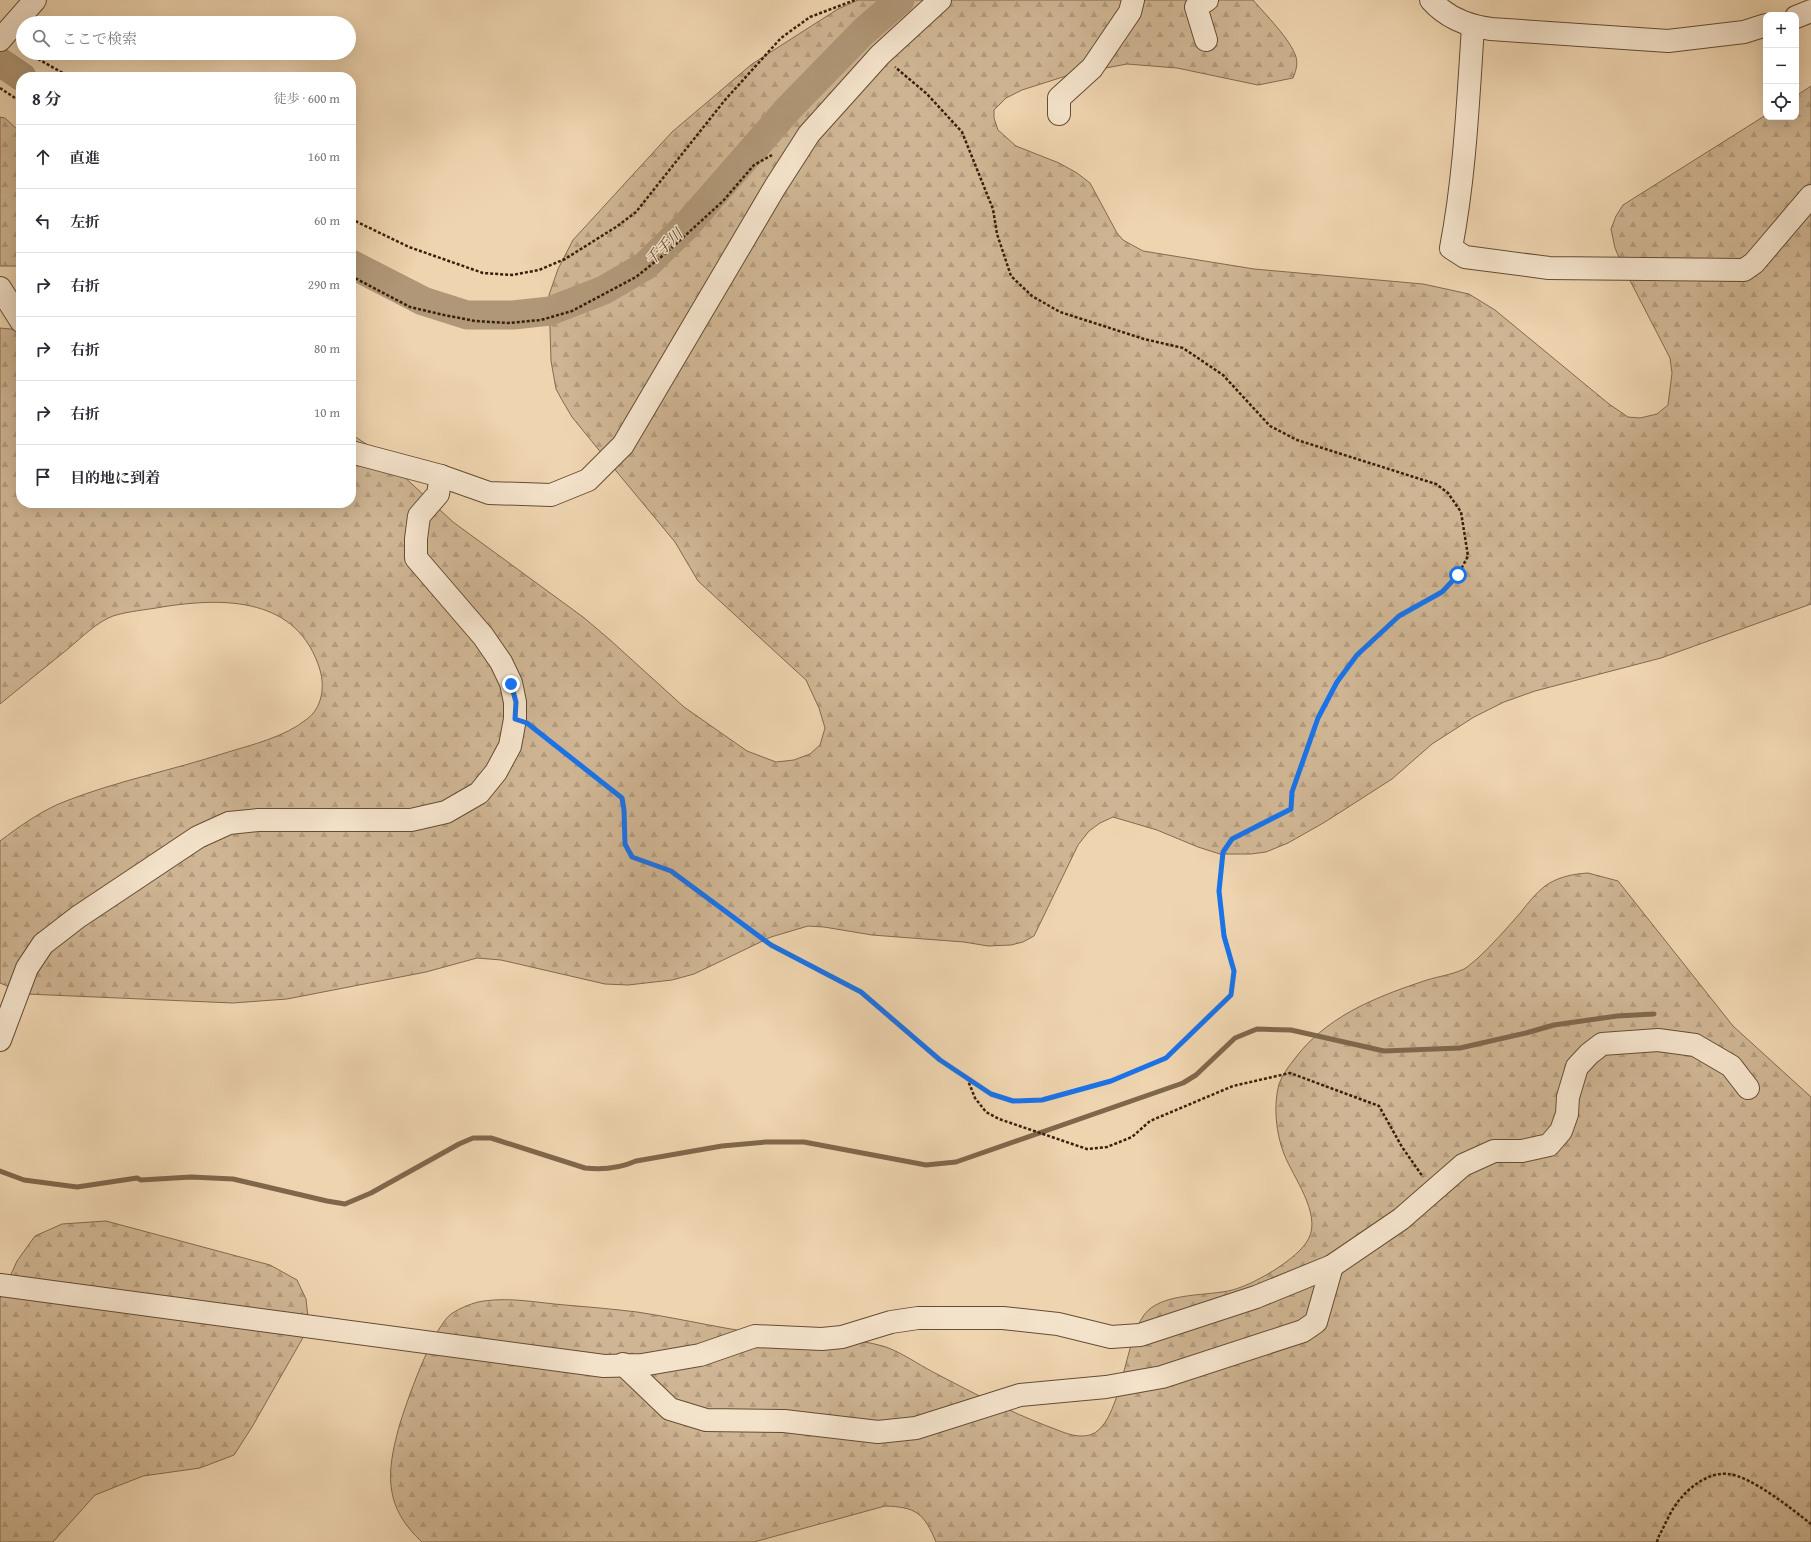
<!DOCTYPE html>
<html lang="ja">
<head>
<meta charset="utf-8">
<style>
  :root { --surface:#fff; --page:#f2f2f3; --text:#2b2b33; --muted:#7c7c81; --line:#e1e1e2 }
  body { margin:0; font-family:"Gentium Book Plus","Noto Serif JP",serif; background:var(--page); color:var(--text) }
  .controls { position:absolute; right:12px; top:12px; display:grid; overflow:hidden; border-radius:8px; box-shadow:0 4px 16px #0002 }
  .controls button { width:36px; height:36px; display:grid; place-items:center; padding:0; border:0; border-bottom:1px solid var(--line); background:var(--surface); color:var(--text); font:20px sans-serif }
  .stop { position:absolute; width:12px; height:12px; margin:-9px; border:3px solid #1a73e8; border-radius:50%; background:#fff }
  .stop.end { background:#1a73e8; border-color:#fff; box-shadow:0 1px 4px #0008 }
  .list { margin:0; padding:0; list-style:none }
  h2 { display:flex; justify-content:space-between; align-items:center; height:52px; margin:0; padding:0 16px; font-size:17px }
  h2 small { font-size:13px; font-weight:400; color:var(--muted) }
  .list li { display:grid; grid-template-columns:26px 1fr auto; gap:12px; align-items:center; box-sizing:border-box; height:64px; padding:0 16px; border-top:1px solid var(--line) }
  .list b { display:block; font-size:15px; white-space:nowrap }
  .list em { font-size:13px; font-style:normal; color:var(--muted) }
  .icon { flex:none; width:22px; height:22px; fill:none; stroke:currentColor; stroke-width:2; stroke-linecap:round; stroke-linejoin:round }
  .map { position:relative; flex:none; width:1811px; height:1542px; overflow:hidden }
  .search { position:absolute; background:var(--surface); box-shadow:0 4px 16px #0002; left:16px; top:16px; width:340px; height:44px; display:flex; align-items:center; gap:10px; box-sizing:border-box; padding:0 14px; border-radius:22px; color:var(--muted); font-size:15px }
  .panel { position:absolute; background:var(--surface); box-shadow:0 4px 16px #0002; left:16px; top:72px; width:340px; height:436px; border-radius:16px }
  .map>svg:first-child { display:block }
  .forest { fill:url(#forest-firs); stroke:#836a4e }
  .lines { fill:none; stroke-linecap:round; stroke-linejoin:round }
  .stream { stroke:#80674b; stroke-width:5 }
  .river { stroke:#b09777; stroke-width:29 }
  .minor-casing { stroke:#654d33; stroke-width:24 }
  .path { stroke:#37200a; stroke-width:2.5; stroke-dasharray:3 2; stroke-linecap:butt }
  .minor { stroke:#f4e3cb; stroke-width:22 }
  .route { stroke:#1a73e8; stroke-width:5 }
  .labels { text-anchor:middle; stroke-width:3; stroke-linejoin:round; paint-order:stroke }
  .water-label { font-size:15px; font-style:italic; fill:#614a30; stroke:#f4e3cb }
</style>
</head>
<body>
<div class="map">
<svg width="1811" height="1542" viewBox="0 0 1811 1542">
  <defs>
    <pattern id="forest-firs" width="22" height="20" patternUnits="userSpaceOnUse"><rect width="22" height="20" fill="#cfb593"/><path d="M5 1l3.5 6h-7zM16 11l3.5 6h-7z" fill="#b29b7d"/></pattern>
  </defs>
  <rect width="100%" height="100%" fill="#eed4af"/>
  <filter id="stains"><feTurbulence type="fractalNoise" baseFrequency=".005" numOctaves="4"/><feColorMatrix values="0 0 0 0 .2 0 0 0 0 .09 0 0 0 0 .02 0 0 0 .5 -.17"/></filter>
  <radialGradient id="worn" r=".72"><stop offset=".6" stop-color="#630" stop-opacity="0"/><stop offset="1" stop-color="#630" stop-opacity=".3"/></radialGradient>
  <!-- forest -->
  <g class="forest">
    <path d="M 858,0 L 1253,0 C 1265,14 1291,40 1296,57 C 1298,64 1296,71 1293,78 L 1258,85 L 1177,68 L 1127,64 L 1069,75 L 1022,90 L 1006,98 L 994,110 L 994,118 L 998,130 L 1016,146 L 1059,163 L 1077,173 L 1090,183 L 1117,233 L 1123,240 L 1143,251 L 1254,269 L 1423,284 L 1469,294 L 1495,310 L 1609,404 L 1628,417 L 1640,418 L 1657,414 L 1668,405 L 1672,373 L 1670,358 L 1623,267 L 1615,248 L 1611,229 L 1616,216 L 1623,205 L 1766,115 L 1766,117 L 1796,117 L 1796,96 L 1811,86 L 1811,604 L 1661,658 L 1535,691 L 1504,702 L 1474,717 L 1432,744 L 1392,779 L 1325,822 L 1288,843 L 1266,852 L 1251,854 L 1220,854 L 1198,847 L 1157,830 L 1113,817 L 1100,823 L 1089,831 L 1078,845 L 1034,936 L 1023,942 L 1011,945 L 988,946 L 964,942 L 872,935 L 824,927 L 808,926 L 771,937 L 694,974 L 672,980 L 628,985 L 605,984 L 501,960 L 477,958 L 426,972 L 287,999 L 233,1003 L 27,994 L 0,983 L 0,841 C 20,826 42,810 66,801 C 117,781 173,770 225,753 C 251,745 285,737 307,719 C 322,708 325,687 320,670 C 298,597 225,597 162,607 C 146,610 129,611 113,616 C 97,622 82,637 69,648 C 46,667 23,685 0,704 L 0,328 L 21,330 L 21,503 L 351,503 L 351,434 L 374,449 L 453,522 L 583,617 L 609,639 L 684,707 L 747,751 L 776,762 L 794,760 L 810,754 L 820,745 L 825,728 L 819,708 L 806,680 L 698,581 L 675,542 L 607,460 L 572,417 L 562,400 L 556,389 L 551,361 L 549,295 L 558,269 L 573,240 L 672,132 L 752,64 L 838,9 Z"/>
    <polygon points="0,117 5,118 21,133 21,265 20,266 0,266"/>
    <path d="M 1588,873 L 1618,881 L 1733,1026 L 1811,1097 L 1811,1542 L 936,1542 C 924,1513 916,1507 885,1506 L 754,1542 L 422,1542 C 384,1507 386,1474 399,1427 C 406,1403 432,1329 451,1314 C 460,1308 474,1302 484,1301 C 511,1297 539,1303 565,1305 C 589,1307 613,1309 637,1312 C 684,1319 731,1331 779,1336 C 814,1340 851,1336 886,1347 C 902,1353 918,1364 933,1372 C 971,1392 1008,1411 1047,1426 C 1061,1431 1075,1439 1090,1435 C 1121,1426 1124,1342 1144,1315 C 1160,1293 1203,1296 1228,1291 C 1250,1287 1299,1259 1309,1238 C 1321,1213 1293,1177 1284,1154 C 1276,1133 1273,1106 1279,1084 C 1282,1076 1288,1067 1293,1061 C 1324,1018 1373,998 1421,982 C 1434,977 1452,975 1464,969 C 1469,966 1473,962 1478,958 C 1493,944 1507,928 1521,912 C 1528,903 1536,893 1545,886 C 1558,877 1572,874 1588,873 Z"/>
    <polygon points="106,1221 270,1265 297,1280 306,1299 309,1327 252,1427 234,1455 200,1468 143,1476 95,1495 53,1542 0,1542 0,1299 17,1261 35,1236 62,1224"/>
  </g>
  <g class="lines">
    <!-- stream -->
    <path class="stream" d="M 0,1171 L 24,1180 L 77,1187 L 137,1178 L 141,1180 L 191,1177 L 233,1179 L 327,1201 L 345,1204 L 371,1193 L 459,1144 L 473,1138 L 491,1138 L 585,1168 C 602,1170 620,1168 636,1161 L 722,1146 L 766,1142 L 804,1142 L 926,1165 L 956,1162 L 1183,1083 L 1196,1075 L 1235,1038 L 1257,1029 L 1291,1030 L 1384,1051 L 1460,1048 L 1526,1033 L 1554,1025 L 1617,1016 L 1654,1014"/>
    <!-- river -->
    <g class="river">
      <polyline points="0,62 22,77"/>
      <polyline points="351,264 423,301 467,315 513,315 550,311 604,290 645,266 686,226 789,108 864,31 900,0"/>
    </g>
    <defs>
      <g id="minor">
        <path d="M 1431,0 C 1446,17 1468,26 1491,29 L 1668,41 L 1744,32 L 1766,25"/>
        <polyline points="1796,17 1811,11"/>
        <path d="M 1473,27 C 1468,101 1465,175 1451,248 L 1465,257 L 1549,268 L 1744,270 L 1754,263 L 1811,196"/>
        <polyline points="0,40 35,0"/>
        <polyline points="1206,40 1196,7 1207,0"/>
        <polyline points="1059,114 1059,98 1092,68 1130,12 1133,0"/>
        <polyline points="0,288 21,321"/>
        <polyline points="351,452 441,476 489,493 551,495 588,480 623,445 775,187 809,134 880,55 940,0"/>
        <polyline points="0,1040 27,968 43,944 78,917 198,837 229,823 258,820 411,820 446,812 479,793 496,772 510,746 515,719 515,702 511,683 501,662 483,636 416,558 416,539 419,516 438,494 441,476"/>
        <polyline points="0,1285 604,1366 642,1365 700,1355 755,1336 822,1339 842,1337 891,1322 918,1318 1003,1318 1058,1324 1111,1337 1140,1335 1256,1297 1332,1266 1401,1219 1463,1165 1494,1151 1522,1151 1549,1145 1561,1131 1567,1114 1568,1097 1577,1067 1589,1054 1602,1044 1658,1040 1695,1045 1731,1066 1748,1088"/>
        <polyline points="623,1364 670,1409 706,1420 784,1421 878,1432 916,1428 1020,1395 1106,1387 1162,1377 1303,1331 1316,1322 1332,1266"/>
      </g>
    </defs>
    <!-- minor casing -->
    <use href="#minor" class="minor-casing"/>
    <!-- path -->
    <g class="path">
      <polyline points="30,53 38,59 70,77"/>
      <polyline points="0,88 21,102"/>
      <polyline points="351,219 409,247 483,273 512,275 539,270 565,259 616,227 636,212 725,100 781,38 810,17 855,0"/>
      <polyline points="351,276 410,307 444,315 475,321 508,323 541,320 572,311 636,277 666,253 723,201 754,165 772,155"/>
      <polyline points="533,728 622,798 624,810 625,844 632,857 671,871 771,945 861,992 940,1060 991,1094 1013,1101 1042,1100 1111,1081 1166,1058 1231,995 1234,971 1225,936 1219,891 1223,852 1232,839 1291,809 1292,792 1318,718 1337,682 1357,655 1399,616 1442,591 1458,575 1468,556 1461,512 1448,493 1436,484 1297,440 1270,426 1223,375 1183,348 1144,339 1060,312 1032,296 1011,276 997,234 993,209 962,132 927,94 895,67"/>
      <polyline points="967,1078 975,1098 986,1112 999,1119 1087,1149 1107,1147 1132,1137 1150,1121 1233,1086 1290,1073 1379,1106 1402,1147 1423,1177"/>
      <path d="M 1657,1542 L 1658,1538 C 1665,1525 1671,1509 1681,1498 C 1692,1485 1710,1472 1728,1474 C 1751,1476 1792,1509 1811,1524"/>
    </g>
    <!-- minor -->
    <use href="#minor" class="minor"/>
  </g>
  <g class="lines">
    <!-- route -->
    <polyline class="route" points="511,684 516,702 515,719 527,723 622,798 624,810 625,844 632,857 671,871 771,945 861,992 940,1060 991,1094 1013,1101 1042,1100 1111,1081 1166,1058 1231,995 1234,971 1224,936 1219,891 1223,852 1232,839 1291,809 1292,792 1318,718 1337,682 1357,655 1399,616 1442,592 1458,575"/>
  </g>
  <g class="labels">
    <!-- water labels -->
    <g class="water-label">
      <text transform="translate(664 247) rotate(-44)" y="5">千手川</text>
    </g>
  </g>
  <rect width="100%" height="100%" filter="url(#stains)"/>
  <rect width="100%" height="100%" fill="url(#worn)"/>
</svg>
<div class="controls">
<button>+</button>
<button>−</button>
<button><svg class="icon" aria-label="locate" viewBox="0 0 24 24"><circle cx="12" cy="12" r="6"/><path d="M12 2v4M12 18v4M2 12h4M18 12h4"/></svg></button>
</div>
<div class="stop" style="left:1458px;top:575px"></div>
<div class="stop end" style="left:511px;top:684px"></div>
<div class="search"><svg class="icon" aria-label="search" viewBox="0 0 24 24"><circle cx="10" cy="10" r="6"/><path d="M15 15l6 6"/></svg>ここで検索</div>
<section class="panel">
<h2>8 分<small>徒歩 · 600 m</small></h2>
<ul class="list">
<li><svg class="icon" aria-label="ahead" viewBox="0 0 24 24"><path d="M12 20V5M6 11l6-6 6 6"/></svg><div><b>直進</b></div><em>160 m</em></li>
<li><svg class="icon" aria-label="left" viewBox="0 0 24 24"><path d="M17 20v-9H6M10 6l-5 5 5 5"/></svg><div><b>左折</b></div><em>60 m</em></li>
<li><svg class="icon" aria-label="right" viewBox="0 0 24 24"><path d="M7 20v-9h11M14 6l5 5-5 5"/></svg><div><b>右折</b></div><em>290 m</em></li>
<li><svg class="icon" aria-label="right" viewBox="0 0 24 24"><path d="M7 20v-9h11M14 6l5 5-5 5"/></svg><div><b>右折</b></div><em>80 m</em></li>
<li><svg class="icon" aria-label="right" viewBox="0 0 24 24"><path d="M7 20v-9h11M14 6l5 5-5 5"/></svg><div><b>右折</b></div><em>10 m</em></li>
<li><svg class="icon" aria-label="arrive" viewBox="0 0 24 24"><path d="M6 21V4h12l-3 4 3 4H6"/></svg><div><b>目的地に到着</b></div></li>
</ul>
</section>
</div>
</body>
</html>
